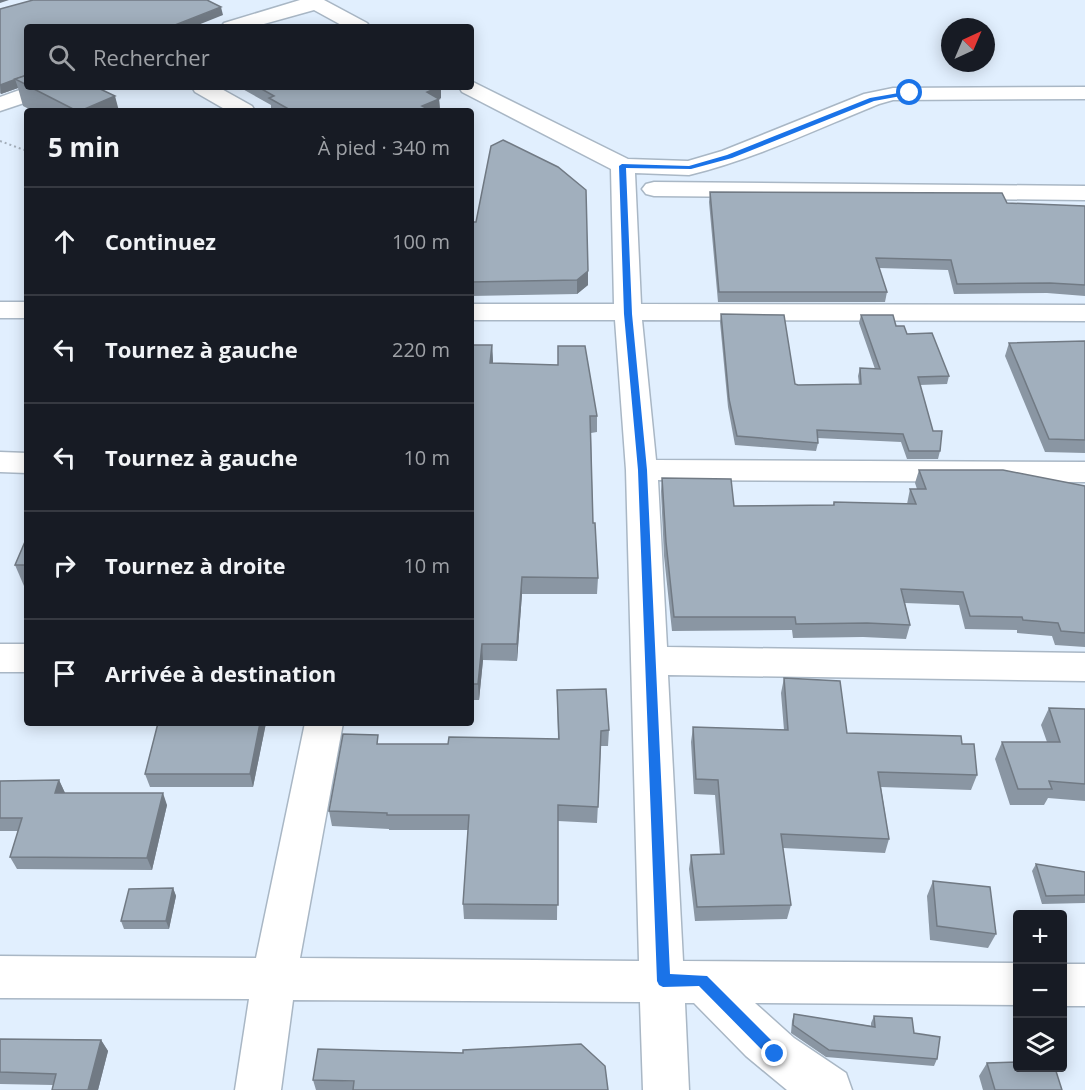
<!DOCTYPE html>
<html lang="fr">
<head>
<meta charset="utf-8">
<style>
  :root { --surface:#171b24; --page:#20242c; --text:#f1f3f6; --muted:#9ea1a6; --line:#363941 }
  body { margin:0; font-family:"Open Sans",sans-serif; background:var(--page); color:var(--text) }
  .controls { position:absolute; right:18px; bottom:18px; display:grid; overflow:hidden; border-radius:6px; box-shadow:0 3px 15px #0003 }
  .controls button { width:54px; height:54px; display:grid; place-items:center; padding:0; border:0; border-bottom:2px solid var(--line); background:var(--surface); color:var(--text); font:30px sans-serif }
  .compass { position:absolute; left:941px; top:18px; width:54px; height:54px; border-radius:50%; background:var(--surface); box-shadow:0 3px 15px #0003; rotate:44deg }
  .stop { position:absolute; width:18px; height:18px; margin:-14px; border:4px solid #1a73e8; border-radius:50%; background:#fff }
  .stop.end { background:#1a73e8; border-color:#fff; box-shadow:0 2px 6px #0008 }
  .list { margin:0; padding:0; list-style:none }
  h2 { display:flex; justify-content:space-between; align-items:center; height:78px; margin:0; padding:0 24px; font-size:26px }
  h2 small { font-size:20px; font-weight:400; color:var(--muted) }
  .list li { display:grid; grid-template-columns:39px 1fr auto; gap:18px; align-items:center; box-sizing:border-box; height:108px; padding:0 24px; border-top:2px solid var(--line) }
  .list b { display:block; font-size:22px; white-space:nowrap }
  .list em { font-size:20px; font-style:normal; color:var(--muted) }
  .icon { flex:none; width:33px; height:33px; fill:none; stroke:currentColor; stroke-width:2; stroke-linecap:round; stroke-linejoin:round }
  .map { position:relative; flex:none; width:1085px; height:1090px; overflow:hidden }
  .search { position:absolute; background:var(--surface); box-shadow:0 3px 15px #0003; left:24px; top:24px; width:450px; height:66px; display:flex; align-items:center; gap:15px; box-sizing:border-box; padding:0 21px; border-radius:6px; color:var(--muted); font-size:22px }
  .panel { position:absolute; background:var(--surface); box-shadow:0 3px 15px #0003; left:24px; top:108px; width:450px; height:618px; border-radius:6px }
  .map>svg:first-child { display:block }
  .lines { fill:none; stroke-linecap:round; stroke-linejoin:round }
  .minor-casing { stroke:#a9b7c5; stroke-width:3 }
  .path { stroke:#a4afbb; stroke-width:2; stroke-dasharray:2 3; stroke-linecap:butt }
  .minor { fill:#fff; fill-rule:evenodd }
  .wall { fill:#8a96a3 }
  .shaded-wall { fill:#717a84 }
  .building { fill:#a1afbd; stroke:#717a84; stroke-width:1.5 }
  .route { fill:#1a73e8 }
</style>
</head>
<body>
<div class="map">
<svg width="1085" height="1090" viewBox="0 0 1085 1090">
  <rect width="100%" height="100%" fill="#e1effe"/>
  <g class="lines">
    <defs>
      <g id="minor">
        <polygon points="300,0 324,0 367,23 370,27 345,27 314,10 253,27 221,27 224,23"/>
        <path d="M 471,81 L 628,159 L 688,161 L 722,151 L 864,94 L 893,88 L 1085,87 L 1085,99 L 893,100 L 879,104 C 817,129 755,159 689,175 L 635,173 L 641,304 L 1085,305 L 1085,321 L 642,320 L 656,460 L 1085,462 L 1085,482 L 658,480 L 667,647 L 1085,653 L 1085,681 L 668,675 L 683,961 L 1018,963 L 1018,1005 L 755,1003 L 794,1038 L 846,1073 L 852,1090 L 787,1090 L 746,1056 L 694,1003 L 685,1003 L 689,1090 L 643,1090 L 640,1002 L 293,1000 L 281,1090 L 235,1090 L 249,999 L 0,998 L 0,956 L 256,958 L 305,723 L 343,723 L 300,958 L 639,961 L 626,470 L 615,320 L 471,320 L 471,304 L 614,304 L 611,169 L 462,92 L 459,87 L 471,87 Z"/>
        <polygon points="28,87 60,87 57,92 0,111 0,97"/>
        <polygon points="192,87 218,87 252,106 255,111 228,111 195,92"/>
        <polygon points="654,182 1085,186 1085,200 654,196 646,194 642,189 646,184"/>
        <rect x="0" y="302" width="27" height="16"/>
        <polygon points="0,452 27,453 27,473 0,472"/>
        <rect x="0" y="644" width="27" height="28"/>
        <rect x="1062" y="964" width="23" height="42"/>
      </g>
    </defs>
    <!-- minor casing -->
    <use href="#minor" class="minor-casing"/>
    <!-- path -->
    <polyline class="path" points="0,141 27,151"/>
    <!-- minor -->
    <use href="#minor" class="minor"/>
  </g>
  <!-- wall -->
  <g class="wall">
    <polygon points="0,9 223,15 27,27 27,87 96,87 119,111 33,111 23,106 18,88 1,94 0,93"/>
    <polygon points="239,87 441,87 441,98 439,99 440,110 438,111 274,111 271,109 271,105"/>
    <polygon points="710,192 1085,206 1085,296 1047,293 954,294 948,270 879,268 887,292 885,302 718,302 709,202"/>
    <polygon points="471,222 588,271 588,285 577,294 471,296"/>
    <polygon points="721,314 795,384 798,385 859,384 858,376 860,368 875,369 859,323 861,315 896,326 907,334 949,376 947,384 920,385 933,431 940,451 938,459 907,459 901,442 817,438 818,443 816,451 735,445 728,407 720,322"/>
    <polygon points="1085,341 1085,453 1045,452 1005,356 1009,343"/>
    <polygon points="471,345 492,345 493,363 597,416 597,432 591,433 593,523 598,578 597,594 522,594 517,661 483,660 479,700 471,700"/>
    <polygon points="919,470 1085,486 1085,647 1055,645 1052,636 1017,633 1017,630 965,629 959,605 905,603 910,625 906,639 863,637 793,638 792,630 672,631 664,556 661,491 662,478 734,506 833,505 834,502 907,504 910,489 917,489 915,483"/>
    <polygon points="27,537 27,593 15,565"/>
    <polygon points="784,678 847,733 962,744 977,775 971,790 881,787 889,839 885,853 783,848 791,905 787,919 695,921 689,869 691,855 720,854 715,795 694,794 691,742 693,727 784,730 781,693"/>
    <polygon points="557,690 609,730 608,746 601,746 597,823 558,821 557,920 464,919 463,904 468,830 389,830 389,829 332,826 329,811 448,744 558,739"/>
    <polygon points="1049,708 1085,709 1085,801 1048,798 1044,805 1010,805 995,759 1002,742 1047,742 1041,725"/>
    <polygon points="158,723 266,723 253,787 150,787 145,774"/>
    <polygon points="59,780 65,793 167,805 152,870 17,869 10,857 18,831 0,831 0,781"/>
    <polygon points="1036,864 1085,872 1085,903 1042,904 1032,871"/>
    <polygon points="933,881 996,934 988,948 930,940 927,896"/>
    <polygon points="173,888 176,896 169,929 124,929 121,921"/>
    <polygon points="794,1014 871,1026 871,1023 874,1016 914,1033 937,1059 934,1066 826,1057 791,1033 792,1021"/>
    <polygon points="0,1039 101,1040 108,1051 98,1090 52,1090 53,1085 0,1084"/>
    <polygon points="987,1063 1062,1090 983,1090 979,1076"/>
    <polygon points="313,1080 608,1090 316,1090"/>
  </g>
  <!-- shaded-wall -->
  <g class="shaded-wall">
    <polygon points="0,0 9,0 0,3"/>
    <polygon points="221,7 223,15 193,27 170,27"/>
    <polygon points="15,79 18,88 1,94 0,85"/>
    <polygon points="439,87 441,87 441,98 439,99 440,110 422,111 422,106 427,92"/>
    <polygon points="115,96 119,111 80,111"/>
    <polygon points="588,271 588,285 577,294 577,280"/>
    <polygon points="492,345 493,361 491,379 490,363"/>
    <polygon points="522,577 522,594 517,661 517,644"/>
    <polygon points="482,644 483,660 479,700 478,684"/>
    <polygon points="260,723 266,723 253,787 250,774"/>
    <polygon points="59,780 65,793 55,793"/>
    <polygon points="163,793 167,805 152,870 147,858"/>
    <polygon points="173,888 176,896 169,929 166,921"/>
    <polygon points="101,1040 108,1051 98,1090 88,1090"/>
  </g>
  <!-- building -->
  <g class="building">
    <polygon points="33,0 207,0 221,7 170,27 27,27 27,75 0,85 0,9"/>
    <polygon points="27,75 27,85 15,79"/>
    <polygon points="30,87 96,87 115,96 80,111 77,111"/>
    <polygon points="258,87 439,87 427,92 439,99 422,106 432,111 292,111 269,98 274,96"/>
    <polygon points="503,140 558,167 586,190 588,271 577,280 471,282 471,222 476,222 491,146"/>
    <polygon points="710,192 1002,193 1007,203 1085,206 1085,285 1050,283 957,284 951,260 876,258 887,292 719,292"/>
    <polygon points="721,314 784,315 795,384 798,385 861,384 860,368 880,369 861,315 893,315 896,326 904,326 907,334 932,333 949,376 918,377 933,431 942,431 940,451 909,451 903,434 817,430 818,443 737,436 729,399"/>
    <polygon points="1085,341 1085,440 1049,439 1009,343"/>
    <polygon points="471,345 492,345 490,363 558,365 558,346 585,346 597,416 590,416 593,523 595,523 598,578 522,577 517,644 482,644 478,684 471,684"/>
    <polygon points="919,470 1003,470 1085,486 1085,633 1061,631 1058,623 1023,620 1022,617 970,616 963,592 901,589 910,625 867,623 796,624 795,617 674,617 666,542 662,478 731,479 734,506 834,505 834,502 916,504 910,489 926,489"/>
    <polygon points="27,537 27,565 15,565"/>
    <polygon points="784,678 840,681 847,733 961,736 962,744 974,744 977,775 878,772 889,839 781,834 791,905 697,907 691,855 724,854 718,780 696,779 693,727 788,730"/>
    <polygon points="606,689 609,730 601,731 598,807 558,805 558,905 463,904 469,815 387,815 387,813 329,811 343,734 378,735 377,744 448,744 449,737 559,739 557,690"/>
    <polygon points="1049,708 1085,709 1085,784 1049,781 1052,789 1018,789 1002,742 1060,742"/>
    <polygon points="158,723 260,723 250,774 145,774"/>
    <polygon points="59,780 55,793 163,793 147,858 10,857 22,818 0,818 0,781"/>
    <polygon points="1036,864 1085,872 1085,895 1046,896"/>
    <polygon points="933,881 990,887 996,934 937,926"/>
    <polygon points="173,888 166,921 121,921 129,889"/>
    <polygon points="794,1014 875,1027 874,1016 912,1018 914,1033 940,1037 937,1059 829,1050 793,1025"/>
    <polygon points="0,1039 101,1040 88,1090 52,1090 56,1074 0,1072"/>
    <polygon points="581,1044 605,1066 608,1090 353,1090 354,1081 313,1080 318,1049 463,1053 463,1050"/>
    <polygon points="1017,1062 1017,1068 1055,1068 1062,1090 995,1090 987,1063"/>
  </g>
  <!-- route -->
  <polygon class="route" points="910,91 912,94 874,101 732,158 691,169 626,168 632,314 647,470 670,974 707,976 780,1049 782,1054 780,1058 775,1060 770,1058 699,986 663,987 659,985 657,981 638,470 624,314 619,166 622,164 689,166 727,155 870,98"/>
</svg>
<div class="controls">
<button>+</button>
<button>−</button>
<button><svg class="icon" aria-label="layers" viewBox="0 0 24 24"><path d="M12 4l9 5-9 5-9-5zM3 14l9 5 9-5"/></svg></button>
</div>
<svg class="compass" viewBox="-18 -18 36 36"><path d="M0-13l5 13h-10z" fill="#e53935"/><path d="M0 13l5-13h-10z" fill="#9ea1a6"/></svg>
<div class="stop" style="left:910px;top:93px"></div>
<div class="stop end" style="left:775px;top:1054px"></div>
<div class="search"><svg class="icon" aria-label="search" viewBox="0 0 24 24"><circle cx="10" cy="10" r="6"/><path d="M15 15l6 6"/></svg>Rechercher</div>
<section class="panel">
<h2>5 min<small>À pied · 340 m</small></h2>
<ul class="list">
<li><svg class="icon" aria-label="ahead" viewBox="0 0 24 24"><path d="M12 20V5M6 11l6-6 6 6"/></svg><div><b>Continuez</b></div><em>100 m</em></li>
<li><svg class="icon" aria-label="left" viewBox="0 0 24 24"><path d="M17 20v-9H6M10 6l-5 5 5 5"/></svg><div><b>Tournez à gauche</b></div><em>220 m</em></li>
<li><svg class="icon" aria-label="left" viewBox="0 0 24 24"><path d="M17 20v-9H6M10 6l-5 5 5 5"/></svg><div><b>Tournez à gauche</b></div><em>10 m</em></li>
<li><svg class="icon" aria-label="right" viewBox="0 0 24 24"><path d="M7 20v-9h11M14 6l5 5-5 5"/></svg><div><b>Tournez à droite</b></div><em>10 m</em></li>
<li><svg class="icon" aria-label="arrive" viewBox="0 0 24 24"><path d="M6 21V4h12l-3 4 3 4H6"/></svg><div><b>Arrivée à destination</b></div></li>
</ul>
</section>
</div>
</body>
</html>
